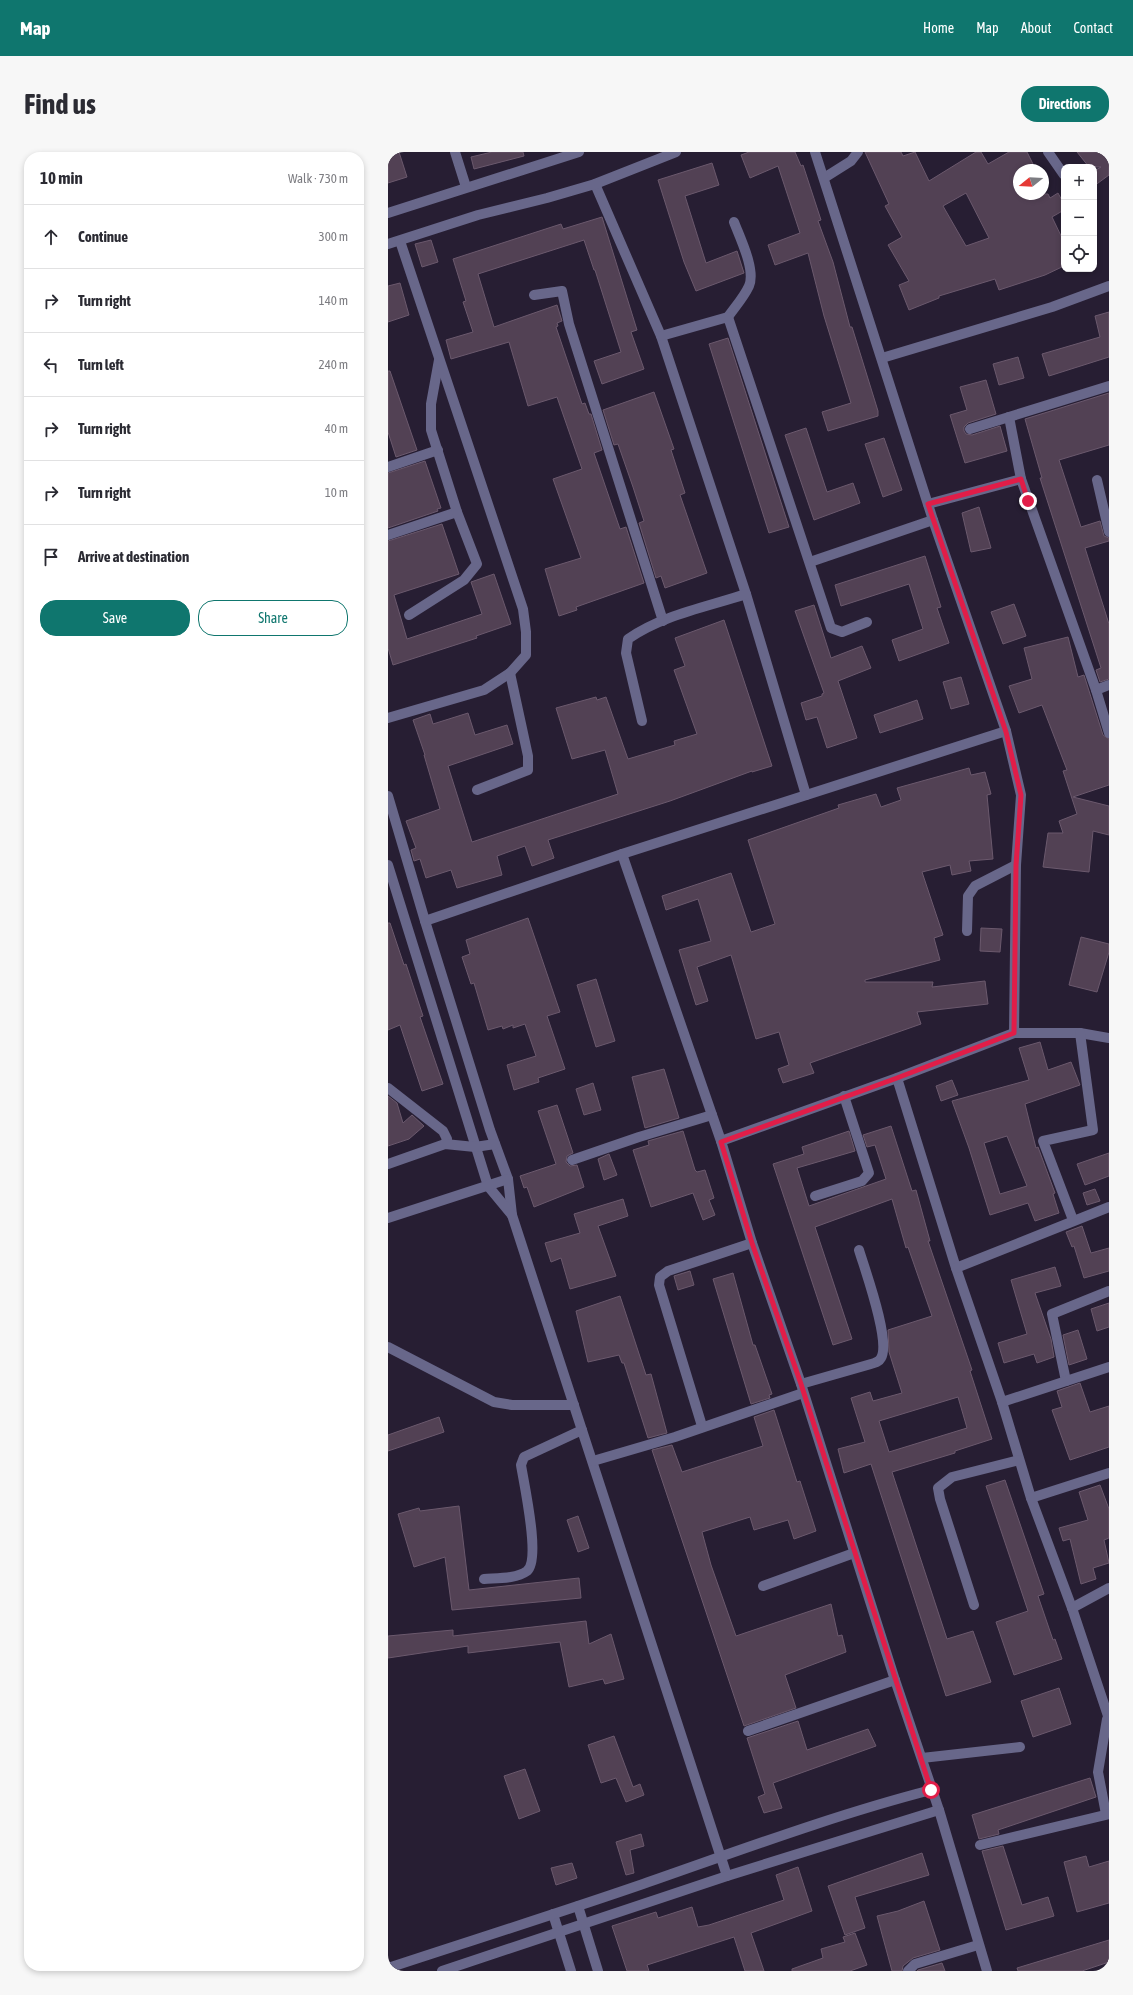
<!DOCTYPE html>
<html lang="en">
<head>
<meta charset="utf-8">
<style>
  :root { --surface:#fff; --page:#f7f7f7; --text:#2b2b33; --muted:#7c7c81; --line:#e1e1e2; --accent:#0f766e }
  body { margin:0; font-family:"Asap Condensed",sans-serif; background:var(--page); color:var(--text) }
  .controls { position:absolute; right:12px; top:12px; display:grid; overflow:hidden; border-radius:8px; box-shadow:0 2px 6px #0003 }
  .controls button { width:36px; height:36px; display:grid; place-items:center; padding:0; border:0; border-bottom:1px solid var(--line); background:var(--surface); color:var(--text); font:20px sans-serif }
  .compass { position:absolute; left:625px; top:12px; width:36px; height:36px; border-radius:50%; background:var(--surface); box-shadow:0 2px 6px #0003; rotate:252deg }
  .stop { position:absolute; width:12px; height:12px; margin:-9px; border:3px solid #e11d48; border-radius:50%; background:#fff }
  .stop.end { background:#e11d48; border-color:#fff; box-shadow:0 1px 4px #0008 }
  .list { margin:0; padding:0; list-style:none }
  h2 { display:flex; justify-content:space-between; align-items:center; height:52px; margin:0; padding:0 16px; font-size:17px }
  h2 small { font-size:13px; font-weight:400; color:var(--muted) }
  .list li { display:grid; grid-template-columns:26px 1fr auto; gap:12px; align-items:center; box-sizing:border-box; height:64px; padding:0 16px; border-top:1px solid var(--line) }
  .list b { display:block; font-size:15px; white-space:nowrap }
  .list em { font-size:13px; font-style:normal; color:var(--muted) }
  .actions { display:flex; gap:8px; padding:12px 16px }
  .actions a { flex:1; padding:9px 0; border:1px solid var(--accent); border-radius:16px; text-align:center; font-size:14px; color:var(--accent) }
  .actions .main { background:var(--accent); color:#fff }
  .icon { flex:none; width:22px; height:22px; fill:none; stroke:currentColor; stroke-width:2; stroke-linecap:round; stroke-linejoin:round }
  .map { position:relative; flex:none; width:721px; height:1819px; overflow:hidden; border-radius:16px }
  header { display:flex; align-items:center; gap:24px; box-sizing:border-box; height:56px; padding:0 20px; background:var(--accent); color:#fff }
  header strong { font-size:19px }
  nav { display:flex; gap:22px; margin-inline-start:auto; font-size:14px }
  .intro { display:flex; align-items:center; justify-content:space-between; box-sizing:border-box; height:96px; padding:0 24px }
  h1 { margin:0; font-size:28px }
  .button { padding:10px 18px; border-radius:16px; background:var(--accent); color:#fff; font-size:14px; font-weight:700 }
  main { display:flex; gap:24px; padding:0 24px }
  aside { flex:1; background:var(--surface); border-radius:16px; box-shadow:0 2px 6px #0003 }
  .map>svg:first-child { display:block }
  .building { fill:#524154; stroke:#6b596d; fill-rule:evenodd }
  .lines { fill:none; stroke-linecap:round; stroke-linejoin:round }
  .minor { stroke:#68678a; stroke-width:10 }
  .route { stroke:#e11d48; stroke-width:5 }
</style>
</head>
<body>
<header>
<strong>Map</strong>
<nav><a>Home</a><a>Map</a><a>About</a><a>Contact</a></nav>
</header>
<div class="intro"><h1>Find us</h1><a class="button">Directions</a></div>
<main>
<aside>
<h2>10 min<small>Walk · 730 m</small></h2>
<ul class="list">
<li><svg class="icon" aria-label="ahead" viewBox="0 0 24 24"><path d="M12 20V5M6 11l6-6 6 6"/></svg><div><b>Continue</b></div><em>300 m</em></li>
<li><svg class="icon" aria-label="right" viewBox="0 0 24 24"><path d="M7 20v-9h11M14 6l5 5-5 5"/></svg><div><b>Turn right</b></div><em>140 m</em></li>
<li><svg class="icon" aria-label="left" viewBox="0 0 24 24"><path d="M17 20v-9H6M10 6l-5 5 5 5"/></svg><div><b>Turn left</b></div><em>240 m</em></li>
<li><svg class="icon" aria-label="right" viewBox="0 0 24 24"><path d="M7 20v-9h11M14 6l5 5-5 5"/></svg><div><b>Turn right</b></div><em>40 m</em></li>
<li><svg class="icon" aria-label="right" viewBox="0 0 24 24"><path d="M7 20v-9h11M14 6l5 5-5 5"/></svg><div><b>Turn right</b></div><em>10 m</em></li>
<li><svg class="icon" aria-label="arrive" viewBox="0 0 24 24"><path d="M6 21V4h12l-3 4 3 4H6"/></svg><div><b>Arrive at destination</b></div></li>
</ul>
<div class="actions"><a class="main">Save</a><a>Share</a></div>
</aside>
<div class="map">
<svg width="721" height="1819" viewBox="0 0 721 1819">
  <rect width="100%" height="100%" fill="#271e33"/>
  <!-- building -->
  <g class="building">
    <polygon points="0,0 11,0 19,25 0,31"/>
    <polygon points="104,0 135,0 136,4 86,17 83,5"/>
    <polygon points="361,0 407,0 413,14 415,13 433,68 430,69 445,110 462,175 464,175 490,259 490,264 440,279 434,260 463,251 436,164 420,101 387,113 380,93 412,81 390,14 362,26 353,3"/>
    <path d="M 477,0 L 513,0 L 515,4 L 527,0 L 541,29 L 588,0 L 593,0 L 600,12 L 621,0 L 639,0 L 648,18 L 631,18 L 631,42 L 660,42 L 662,46 L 670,41 L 676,52 L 676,58 L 664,65 L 676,90 L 676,114 L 657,123 L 611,138 L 607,127 L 551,144 L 551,146 L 521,158 L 511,133 L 521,129 L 500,93 L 514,85 L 497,54 L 501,52 ZM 578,41 L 601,86 L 578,94 L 555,54 Z"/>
    <polygon points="689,0 721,0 721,23 706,34 706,19 713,15 701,15"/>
    <polygon points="324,11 331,33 297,44 318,111 349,99 356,121 308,139 296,110 270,28"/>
    <polygon points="214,65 249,178 243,180 256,217 214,232 206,209 233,200 207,118 206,118 196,88 90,122 106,175 169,153 174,169 169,171 170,174 168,175 194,252 197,251 201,262 203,262 214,298 206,301 232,377 238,375 256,431 188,455 189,458 171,464 157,417 193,406 165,327 194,317 169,245 140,254 121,190 63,207 58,188 85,180 75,150 78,149 65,107 173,72 175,77"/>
    <polygon points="43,88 50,110 34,115 27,92"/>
    <polygon points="12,131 21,163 0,170 0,134"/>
    <polygon points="721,160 721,205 661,224 654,202 712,185 707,164"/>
    <polygon points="340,186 401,375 381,381 321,192"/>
    <polygon points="630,205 636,226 611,233 605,212"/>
    <polygon points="0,219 2,219 29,298 8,305 0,280"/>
    <polygon points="598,228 608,262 580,271 576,275 576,279 578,282 584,283 612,274 619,299 577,311 562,263 579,258 572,235"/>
    <polygon points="266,240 286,297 283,298 297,341 292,343 319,421 277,436 273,424 268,426 251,371 256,369 245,335 230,292 226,293 215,258"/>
    <polygon points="721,241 721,293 671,308 693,375 712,369 716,384 721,386 721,389 697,396 721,472 721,527 712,530 708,518 713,516 652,326 654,326 637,267"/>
    <polygon points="418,276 439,340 465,331 472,351 426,368 397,283"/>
    <polygon points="496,286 514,338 495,345 477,292"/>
    <polygon points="37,309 53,356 49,357 50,359 0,376 0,321"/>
    <polygon points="591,355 603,396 583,400 574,361"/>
    <polygon points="54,372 71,422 6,443 19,487 94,462 83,430 106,422 123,472 88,484 89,486 5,513 0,496 0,389"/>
    <polygon points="537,404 553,455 549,456 561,491 511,509 504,488 535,477 521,432 453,454 447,433"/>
    <polygon points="626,452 638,484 615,492 603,460"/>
    <polygon points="426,453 443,506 474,494 483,516 450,529 469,586 439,596 429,565 418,568 413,551 434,544 434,542 436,541 407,459"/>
    <polygon points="336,468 384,614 364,620 364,619 282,649 160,688 166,706 144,714 137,694 109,704 114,723 69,736 63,718 38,726 32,707 26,709 23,698 28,696 18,669 52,657 36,603 37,603 25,568 42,562 45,572 80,561 87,583 119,573 125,592 60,614 84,690 230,642 217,598 184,607 168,556 208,545 209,548 218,545 240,607 287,593 286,589 309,582 286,518 297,514 287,486"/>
    <polygon points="680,485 690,525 696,523 715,583 721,587 721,633 685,645 721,654 721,683 705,679 701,720 655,715 660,681 675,681 671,669 689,662 675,619 679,618 654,553 631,561 621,534 644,527 636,496"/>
    <polygon points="573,525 581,552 563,557 555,530"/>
    <polygon points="529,548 535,567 492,581 486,563"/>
    <polygon points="581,616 583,623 597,620 603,642 599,643 605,707 581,709 583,719 564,723 562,713 534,720 555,783 546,786 552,808 477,828 477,830 545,830 544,835 597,829 600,852 529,860 533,872 422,911 426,921 395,931 390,917 401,913 391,880 368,887 343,803 309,815 320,849 308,853 291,798 323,789 310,747 278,758 274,744 343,721 363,780 387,772 360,688 451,656 450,653 488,642 493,655 513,648 509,636"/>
    <polygon points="140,766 172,860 159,864 177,917 150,926 151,930 126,938 119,913 148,904 137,872 125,876 125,873 115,877 114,874 100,878 86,831 83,832 74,805 82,802 78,788"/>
    <polygon points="0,771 2,771 16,813 18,812 35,864 32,865 55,932 34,939 12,873 0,878"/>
    <polygon points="593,776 614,777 612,800 592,799"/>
    <polygon points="693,785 721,792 721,800 709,840 681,833"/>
    <polygon points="208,827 227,889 208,895 189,833"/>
    <path d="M 652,890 L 660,918 L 683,910 L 692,933 L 637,952 L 648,996 L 650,995 L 667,1041 L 665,1042 L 671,1061 L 647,1069 L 640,1051 L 602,1063 L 581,996 L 564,949 L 641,928 L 631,896 ZM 619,984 L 639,1034 L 612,1042 L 596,991 Z"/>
    <polygon points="276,917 291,966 257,976 244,925"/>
    <polygon points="564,928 570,943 553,949 548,934"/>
    <polygon points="205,931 213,958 196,963 188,937"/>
    <polygon points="0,944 9,951 15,971 24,963 36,974 21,987 0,994"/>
    <polygon points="169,953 185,1001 179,1004 178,1010 182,1014 189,1013 196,1035 146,1055 139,1035 136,1036 132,1024 168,1012 150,959"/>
    <path d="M 503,974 L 524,1039 L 528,1038 L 542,1089 L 540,1089 L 584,1218 L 582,1219 L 604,1287 L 567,1299 L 567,1301 L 504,1320 L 559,1487 L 585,1479 L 603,1530 L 558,1544 L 483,1312 L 456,1321 L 450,1297 L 477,1290 L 463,1246 L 482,1240 L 485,1249 L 514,1241 L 501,1200 L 500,1178 L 544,1164 L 520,1095 L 518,1096 L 504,1047 L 427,1075 L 464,1187 L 445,1193 L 385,1012 L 416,1002 L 414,995 L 461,979 L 467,999 L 409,1016 L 421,1054 L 498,1027 L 487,993 L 479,995 L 475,983 ZM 570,1245 L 579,1276 L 501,1300 L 491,1269 Z"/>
    <polygon points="295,979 307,1018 309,1020 317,1018 326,1046 321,1048 327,1063 315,1068 305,1041 263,1055 245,998 261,993 260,989"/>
    <polygon points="721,1001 721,1024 697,1033 689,1012"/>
    <polygon points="221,1002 229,1023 216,1028 210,1007"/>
    <polygon points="707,1037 712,1049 699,1053 695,1041"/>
    <polygon points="235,1047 240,1064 210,1074 228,1124 182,1137 173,1106 163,1110 157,1091 192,1081 186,1062"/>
    <polygon points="694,1074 703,1101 721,1096 721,1119 696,1126 686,1094 684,1095 678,1080"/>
    <polygon points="667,1115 673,1134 647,1141 663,1187 666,1205 649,1211 646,1202 616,1211 610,1191 639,1182 623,1128"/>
    <polygon points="302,1119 306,1133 290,1138 286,1124"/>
    <polygon points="345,1121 365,1193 367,1193 384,1242 381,1243 382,1246 363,1252 325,1127"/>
    <polygon points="232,1144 258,1223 263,1222 279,1281 260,1286 236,1211 234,1211 231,1203 200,1210 188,1159"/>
    <polygon points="721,1151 721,1175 709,1179 703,1157"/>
    <polygon points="690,1178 699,1207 681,1213 675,1183"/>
    <polygon points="692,1231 702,1260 721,1254 721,1295 682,1308 664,1258 674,1255 669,1239"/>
    <polygon points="386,1258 409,1330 412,1329 428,1379 406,1387 400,1368 366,1378 362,1365 314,1380 323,1413 348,1484 443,1452 450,1484 454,1483 458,1500 397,1523 408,1556 356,1574 264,1298 284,1293 294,1320 375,1294 366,1265"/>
    <polygon points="51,1265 56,1280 0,1299 0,1283"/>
    <polygon points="617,1328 656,1442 650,1444 665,1488 667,1487 674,1507 626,1523 608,1470 640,1459 598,1334"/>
    <polygon points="712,1333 721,1357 721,1386 716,1388 721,1411 705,1416 708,1427 693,1432 682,1387 675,1389 671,1376 700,1368 691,1340"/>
    <polygon points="71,1354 81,1438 191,1426 193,1446 64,1458 57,1405 26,1415 10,1362 31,1356 32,1359"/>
    <polygon points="190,1364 201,1396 190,1400 179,1368"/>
    <polygon points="198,1469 201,1492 223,1482 236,1527 217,1532 215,1527 181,1535 172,1490 80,1501 80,1494 0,1506 0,1484 65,1478 65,1484"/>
    <polygon points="671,1536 683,1572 645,1585 633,1549"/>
    <polygon points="410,1569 419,1598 480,1577 488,1594 385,1631 394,1656 376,1661 370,1645 377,1642 359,1586"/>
    <polygon points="226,1584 245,1635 252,1632 256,1643 238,1650 228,1626 213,1631 200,1593"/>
    <polygon points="137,1617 152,1659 131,1667 116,1624"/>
    <polygon points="702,1626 708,1645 610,1678 611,1682 591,1687 584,1663"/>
    <polygon points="253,1682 256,1694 242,1698 246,1721 238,1723 228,1690"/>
    <polygon points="615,1694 634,1753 660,1745 666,1764 618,1778 594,1699"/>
    <polygon points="534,1701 541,1723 467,1745 477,1776 457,1783 440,1734"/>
    <polygon points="698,1704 701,1715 721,1709 721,1751 689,1760 676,1710"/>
    <polygon points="184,1711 189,1726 168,1733 163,1716"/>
    <polygon points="410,1715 424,1759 363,1781 376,1819 357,1819 346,1785 259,1813 261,1819 239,1819 224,1774 268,1760 270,1766 304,1755 310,1775 321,1773 396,1748 388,1723"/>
    <polygon points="536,1749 552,1798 525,1806 515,1814 514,1819 504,1819 489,1764 510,1759"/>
    <polygon points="467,1781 479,1813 462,1819 404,1819 404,1817 435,1806 433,1797 457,1790 455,1785"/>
    <polygon points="721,1788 721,1810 694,1819 630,1819 629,1816"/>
    <polygon points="554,1811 557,1819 529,1819 530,1818"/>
  </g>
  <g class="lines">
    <!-- minor -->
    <g class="minor">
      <polyline points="67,0 78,35"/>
      <polyline points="660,0 676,23"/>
      <polyline points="436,26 463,9 470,0"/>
      <polyline points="207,32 273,184 358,442 418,643"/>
      <polyline points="0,61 191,0"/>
      <polyline points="0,92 90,63 159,46 207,32 288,0"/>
      <polyline points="146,143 174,139 181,172 275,469"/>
      <path d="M 340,165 C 347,155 356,145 361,134 C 368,118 352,86 346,70"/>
      <polyline points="273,184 340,165 443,476 454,480 479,470"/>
      <polyline points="494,206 664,155 721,134"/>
      <polyline points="621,265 633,327"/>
      <polyline points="582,277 721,234"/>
      <polyline points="0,315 50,298"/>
      <polyline points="709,328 721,380"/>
      <polyline points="540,352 633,327 708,538 721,581"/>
      <polyline points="0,383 69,360"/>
      <polyline points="422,410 545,368"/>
      <polyline points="21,463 76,428 89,412 69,360 43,278 43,252 51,208"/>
      <polyline points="708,538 721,533"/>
      <polyline points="0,566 96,538 122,521 138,503 138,480 135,457 12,89"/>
      <path d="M 254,569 L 238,501 L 240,487 C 274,463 319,455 358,442"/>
      <polyline points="89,638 140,618 140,604 122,521"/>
      <polyline points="0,644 37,769 102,978 120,1027 124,1063 339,1724"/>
      <polyline points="234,702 333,989 364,1091 413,1232 507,1528 551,1658 599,1819"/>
      <polyline points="0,713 100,1034 124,1063"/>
      <polyline points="37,769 234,702 618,579"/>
      <polyline points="579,779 580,744 587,734 628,713"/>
      <polyline points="626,881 692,881 721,886"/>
      <polyline points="509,926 568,1116 614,1250 643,1346 684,1456 721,1567"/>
      <polyline points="0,936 55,979 59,987 57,992"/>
      <polyline points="333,989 509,926 626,881 628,713 633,643 618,579 545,368 427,0"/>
      <polyline points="184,1008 251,985 324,963"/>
      <polyline points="0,1012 57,992 87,995 107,992"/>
      <polyline points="427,1044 474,1029 481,1021 456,944"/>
      <polyline points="0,1066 120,1027"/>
      <polyline points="685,1068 655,989 705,978 692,881"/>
      <polyline points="568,1116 721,1055"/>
      <polyline points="0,1195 106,1250 124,1253 186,1253"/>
      <polyline points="678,1229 664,1162 721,1139"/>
      <path d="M 413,1232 L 483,1212 C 487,1211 491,1210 493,1206 C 503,1189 477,1118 471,1098"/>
      <polyline points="614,1250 721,1215"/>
      <polyline points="314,1274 271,1133 272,1125 280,1119 364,1091"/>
      <polyline points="205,1309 287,1285 415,1241"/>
      <polyline points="643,1346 721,1321"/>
      <path d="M 96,1427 C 109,1426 128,1427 139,1419 C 153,1408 136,1332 133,1313 L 136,1305 L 194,1278"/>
      <polyline points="375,1434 466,1401"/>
      <polyline points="586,1453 552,1347 550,1336 564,1325 631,1308"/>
      <polyline points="684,1456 721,1436"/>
      <polyline points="360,1579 507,1528"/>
      <polyline points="534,1606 632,1595"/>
      <polyline points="718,1662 710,1620 719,1567"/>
      <polyline points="592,1693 721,1662"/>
      <polyline points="190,1754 210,1819"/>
      <polyline points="165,1762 183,1819"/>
      <path d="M 0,1816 C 85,1788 171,1761 255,1732 C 350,1699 446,1663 543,1638"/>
      <polyline points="54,1819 339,1724 551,1658"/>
      <polyline points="520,1819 527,1812 590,1793"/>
    </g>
  </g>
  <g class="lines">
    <!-- route -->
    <polyline class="route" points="543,1638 413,1232 364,1091 333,990 509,926 626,881 628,713 633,643 618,580 540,352 633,327 640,349"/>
  </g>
</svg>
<div class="controls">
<button>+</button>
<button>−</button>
<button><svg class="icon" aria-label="locate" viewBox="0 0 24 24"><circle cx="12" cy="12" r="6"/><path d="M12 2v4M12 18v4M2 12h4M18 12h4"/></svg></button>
</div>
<svg class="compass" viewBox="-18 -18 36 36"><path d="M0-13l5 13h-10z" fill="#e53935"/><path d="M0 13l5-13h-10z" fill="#7c7c81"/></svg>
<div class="stop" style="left:543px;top:1638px"></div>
<div class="stop end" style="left:640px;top:349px"></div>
</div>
</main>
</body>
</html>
